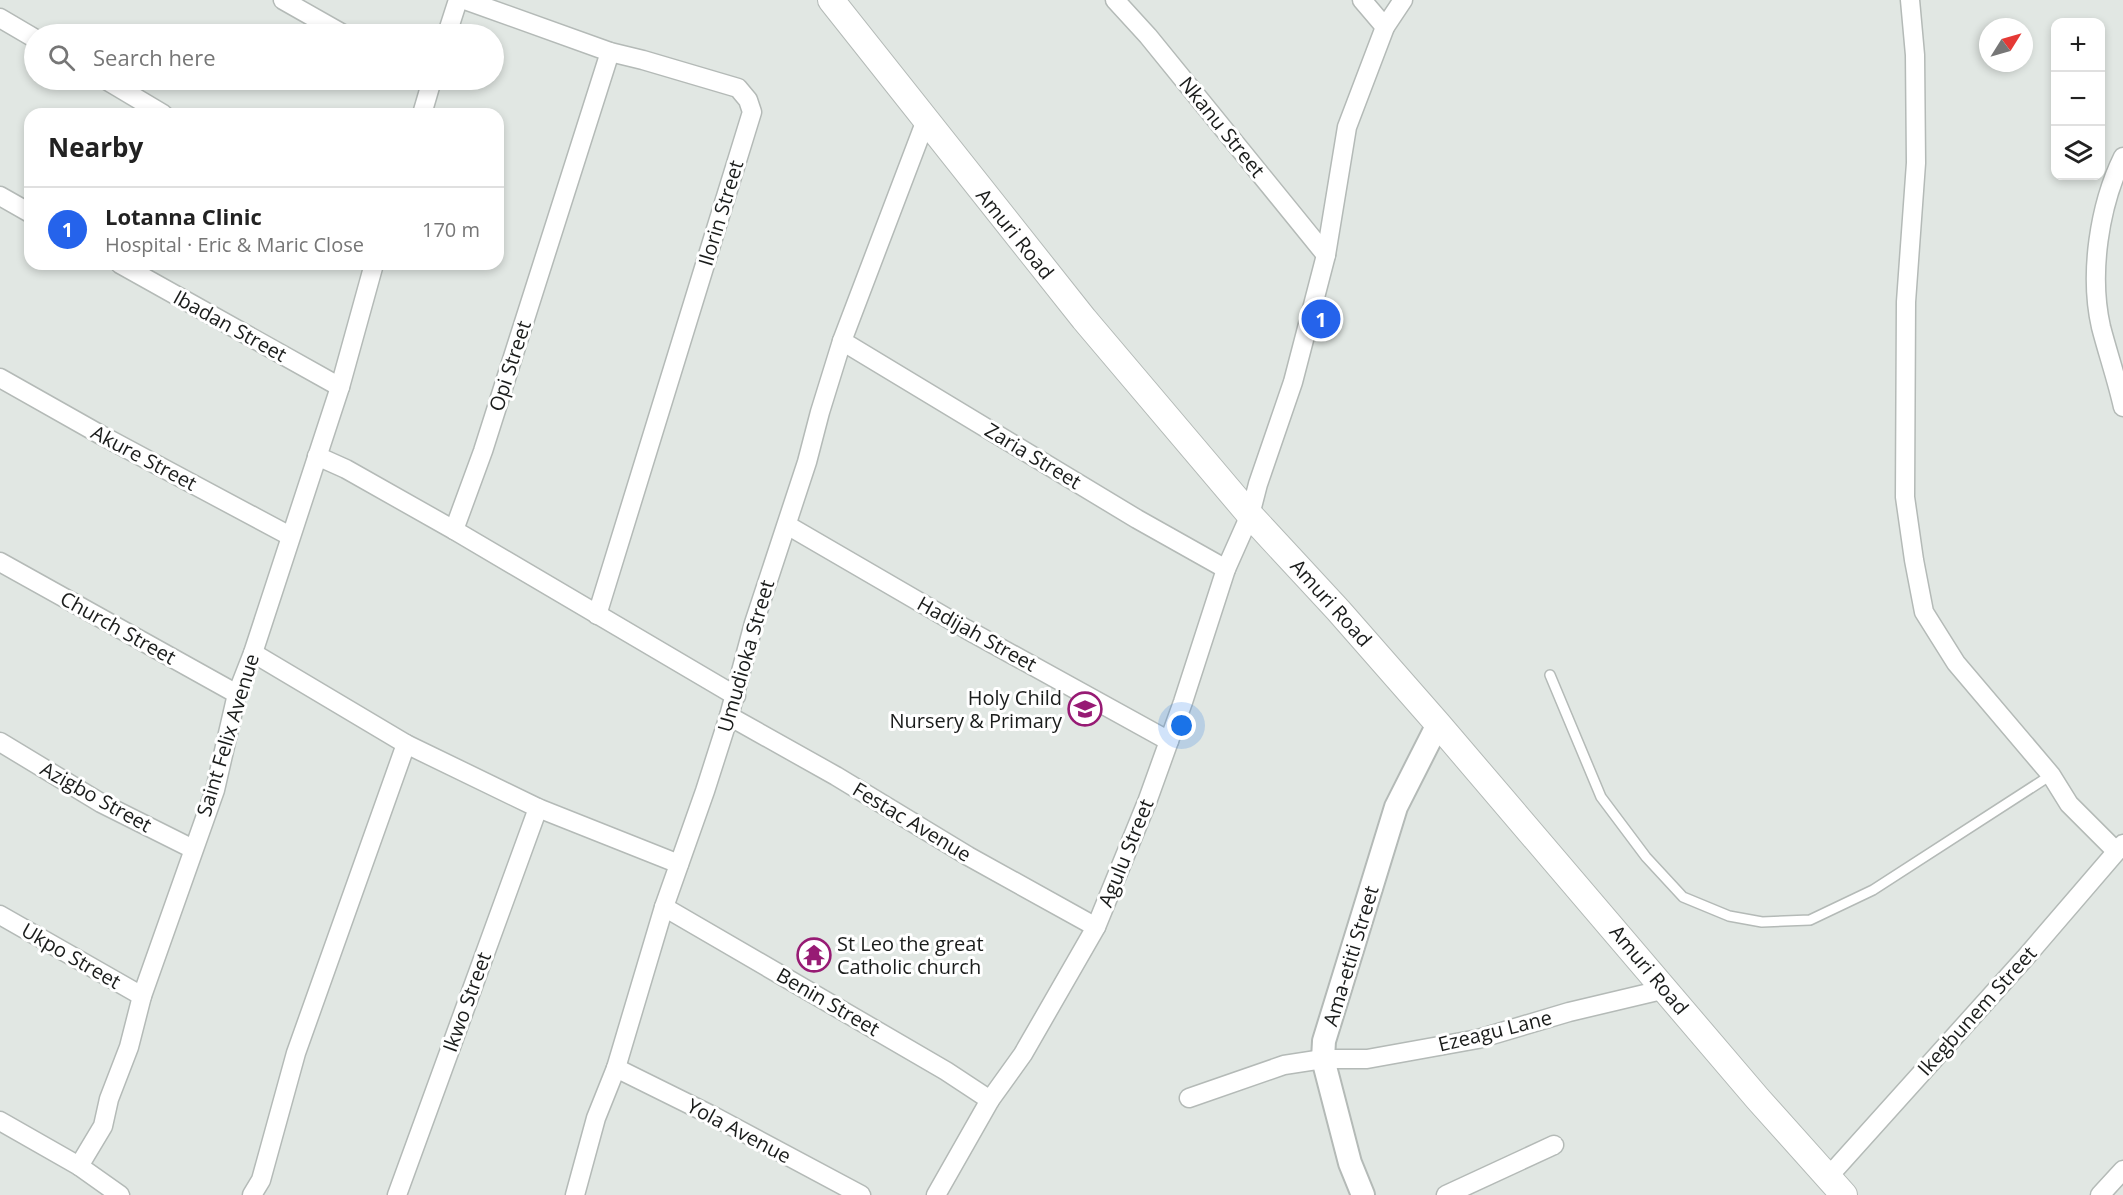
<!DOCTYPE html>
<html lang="en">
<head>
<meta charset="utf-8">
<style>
  :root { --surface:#fff; --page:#f6f6f6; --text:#222; --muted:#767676; --line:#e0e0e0; --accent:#2563eb }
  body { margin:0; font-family:"Open Sans",sans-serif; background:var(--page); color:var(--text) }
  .controls { position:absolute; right:18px; top:18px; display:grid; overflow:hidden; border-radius:12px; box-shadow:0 3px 9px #0003 }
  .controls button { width:54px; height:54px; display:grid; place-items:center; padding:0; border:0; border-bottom:2px solid var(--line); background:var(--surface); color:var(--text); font:30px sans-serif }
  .compass { position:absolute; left:1979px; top:18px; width:54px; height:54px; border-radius:50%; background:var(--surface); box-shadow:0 3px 9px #0003; rotate:53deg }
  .you { position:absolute; left:1182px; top:726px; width:21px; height:21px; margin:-15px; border:4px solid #fff; border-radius:50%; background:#1a73e8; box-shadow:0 0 0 9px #1a73e833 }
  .badge { display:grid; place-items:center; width:39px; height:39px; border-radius:50%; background:var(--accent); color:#fff; font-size:20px; font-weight:700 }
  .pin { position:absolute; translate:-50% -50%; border:3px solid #fff; box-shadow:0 2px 6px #0006 }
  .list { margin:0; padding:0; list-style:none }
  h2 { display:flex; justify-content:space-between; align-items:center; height:78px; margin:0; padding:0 24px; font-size:26px }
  h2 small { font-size:20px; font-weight:400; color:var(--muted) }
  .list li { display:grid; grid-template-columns:39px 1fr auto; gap:18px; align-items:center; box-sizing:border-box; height:84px; padding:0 24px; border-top:2px solid var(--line) }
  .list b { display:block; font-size:22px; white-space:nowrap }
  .list p { margin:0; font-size:20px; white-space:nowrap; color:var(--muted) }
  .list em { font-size:20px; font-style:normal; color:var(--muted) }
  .icon { flex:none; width:33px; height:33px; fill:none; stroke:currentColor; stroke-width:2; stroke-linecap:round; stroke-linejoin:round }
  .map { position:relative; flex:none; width:2123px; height:1195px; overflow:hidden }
  .search { position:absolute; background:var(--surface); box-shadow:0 3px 9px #0003; left:24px; top:24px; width:480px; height:66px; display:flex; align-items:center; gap:15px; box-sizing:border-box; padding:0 21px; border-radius:33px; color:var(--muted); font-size:22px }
  .panel { position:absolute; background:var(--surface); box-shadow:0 3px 9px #0003; left:24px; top:108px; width:480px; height:162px; border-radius:18px }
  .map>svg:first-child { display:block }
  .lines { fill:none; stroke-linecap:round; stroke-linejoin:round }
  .service-casing { stroke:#b4bab7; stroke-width:12 }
  .minor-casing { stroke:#b4bab7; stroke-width:21 }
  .tertiary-casing { stroke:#b4bab7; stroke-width:26 }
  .secondary-casing { stroke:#b4bab7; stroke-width:28 }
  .service { stroke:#fff; stroke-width:9 }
  .minor { stroke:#fff; stroke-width:18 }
  .tertiary { stroke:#fff; stroke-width:22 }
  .secondary { stroke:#fff; stroke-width:26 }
  .labels { text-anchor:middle; stroke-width:6; stroke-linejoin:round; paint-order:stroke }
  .street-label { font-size:20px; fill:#1a1c1b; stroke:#fff }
  .poi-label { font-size:20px; fill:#1a1c1b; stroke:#fff; text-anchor:end }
</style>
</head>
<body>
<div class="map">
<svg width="2123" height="1195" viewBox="0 0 2123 1195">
  <rect width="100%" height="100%" fill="#e1e7e3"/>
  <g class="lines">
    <defs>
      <polyline id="service" points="1550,675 1601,797 1646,857 1683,897 1729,916 1762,922 1810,920 1873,890 2051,775"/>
      <g id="minor">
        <polyline points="283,0 343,34"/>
        <polyline points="465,0 610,52 643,60 738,88 748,100 752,112 597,615"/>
        <polyline points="1115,0 1148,36 1326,255"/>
        <polyline points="1362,0 1385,27"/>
        <polyline points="1910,0 1915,55 1916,163 1906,302 1905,497 1914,560 1924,612 1956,663 2051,775 2069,804 2114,849 2119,848"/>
        <polyline points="0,18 34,38"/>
        <polyline points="447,34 458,0"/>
        <polyline points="106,80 163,114"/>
        <polyline points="422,114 432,80"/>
        <path d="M 2123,157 C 2099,206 2089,274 2101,327 C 2108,354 2117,380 2123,407"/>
        <polyline points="0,196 30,213"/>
        <polyline points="120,264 340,387"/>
        <polyline points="842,341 1137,519 1226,569"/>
        <polyline points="0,378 101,435 290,536"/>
        <polyline points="317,456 346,469 454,530 483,451 610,52"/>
        <polyline points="787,525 966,629 1169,741"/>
        <polyline points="454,530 736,696"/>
        <polyline points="0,562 237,694"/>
        <polyline points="253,653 406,744 538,808 679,864"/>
        <polyline points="729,716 836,776 968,856 1096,927"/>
        <polyline points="0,742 101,803 193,849"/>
        <polyline points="664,907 946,1071 990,1100"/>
        <polyline points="0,915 142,996"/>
        <polyline points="616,1068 715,1117 861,1195"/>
        <polyline points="1189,1098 1284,1065 1323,1059 1367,1059 1478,1039 1569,1012 1666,989"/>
        <polyline points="0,1121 79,1166 120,1195"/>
        <polyline points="79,1166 103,1126 109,1099 129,1047 142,996 215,790 237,694 253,653 340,387 374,264"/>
        <polyline points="1829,1176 2025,958 2123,844"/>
        <polyline points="252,1195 261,1180 296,1053 406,744"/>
        <polyline points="397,1195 538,808"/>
        <polyline points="575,1195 596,1118 616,1068 664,907 705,791 729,716 754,623 807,462 820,412 842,341 926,120"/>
        <polyline points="936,1195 990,1100 1023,1054 1096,927 1147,802 1183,702 1226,569 1250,515 1258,484 1293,382 1326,255 1347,127 1385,27 1403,0"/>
        <polyline points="1446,1195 1554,1145"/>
        <polyline points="2100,1195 2123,1170"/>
      </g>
      <polyline id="tertiary" points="1363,1195 1350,1163 1323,1059 1324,1041 1396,807 1438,724"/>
      <polyline id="secondary" points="831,0 1084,319 1250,515 1338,610 1438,724 1758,1099 1844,1195"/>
    </defs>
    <!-- service casing -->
    <use href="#service" class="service-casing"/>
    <!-- minor casing -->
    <use href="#minor" class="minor-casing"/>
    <!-- tertiary casing -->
    <use href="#tertiary" class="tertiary-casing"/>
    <!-- secondary casing -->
    <use href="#secondary" class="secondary-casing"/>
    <!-- service -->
    <use href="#service" class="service"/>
    <!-- minor -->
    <use href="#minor" class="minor"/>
    <!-- tertiary -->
    <use href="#tertiary" class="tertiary"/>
    <!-- secondary -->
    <use href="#secondary" class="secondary"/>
  </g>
  <!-- icons -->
  <defs>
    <symbol id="school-ring" viewBox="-11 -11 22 22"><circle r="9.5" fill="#fff" stroke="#971b74" stroke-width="1.5"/><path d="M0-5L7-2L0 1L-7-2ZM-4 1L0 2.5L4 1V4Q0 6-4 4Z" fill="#971b74"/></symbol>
    <symbol id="temple-ring" viewBox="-11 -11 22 22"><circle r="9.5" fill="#fff" stroke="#971b74" stroke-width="1.5"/><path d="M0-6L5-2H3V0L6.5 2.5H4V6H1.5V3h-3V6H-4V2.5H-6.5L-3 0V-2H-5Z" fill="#971b74"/></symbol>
  </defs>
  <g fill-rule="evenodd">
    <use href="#school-ring" x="1066" y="690" width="38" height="38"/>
    <use href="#temple-ring" x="795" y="936" width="38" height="38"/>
  </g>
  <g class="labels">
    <!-- street labels -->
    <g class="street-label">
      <text transform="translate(1222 127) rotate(51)" y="7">Nkanu Street</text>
      <text transform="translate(721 213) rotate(-73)" y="7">Ilorin Street</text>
      <text transform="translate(1015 234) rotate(51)" y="7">Amuri Road</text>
      <text transform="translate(230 326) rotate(29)" y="7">Ibadan Street</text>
      <text transform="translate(510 366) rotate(-72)" y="7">Opi Street</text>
      <text transform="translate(1033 456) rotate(31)" y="7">Zaria Street</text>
      <text transform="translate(144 458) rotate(28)" y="7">Akure Street</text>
      <text transform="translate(1331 603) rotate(48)" y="7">Amuri Road</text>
      <text transform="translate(118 628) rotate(29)" y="7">Church Street</text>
      <text transform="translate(977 634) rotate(29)" y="7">Hadijah Street</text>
      <text transform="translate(746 656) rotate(-74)" y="7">Umudioka Street</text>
      <text transform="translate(228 735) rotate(-73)" y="7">Saint Felix Avenue</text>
      <text transform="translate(96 797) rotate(29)" y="7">Azigbo Street</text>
      <text transform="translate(912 822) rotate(31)" y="7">Festac Avenue</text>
      <text transform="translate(1126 853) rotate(-68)" y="7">Agulu Street</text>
      <text transform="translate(71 956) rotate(30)" y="7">Ukpo Street</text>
      <text transform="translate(1351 956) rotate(-73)" y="7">Ama-etiti Street</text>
      <text transform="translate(1649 970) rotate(50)" y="7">Amuri Road</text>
      <text transform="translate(467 1002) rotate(-70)" y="7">Ikwo Street</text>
      <text transform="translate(828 1002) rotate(30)" y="7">Benin Street</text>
      <text transform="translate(1977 1011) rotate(-48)" y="7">Ikegbunem Street</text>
      <text transform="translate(1495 1031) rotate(-14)" y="7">Ezeagu Lane</text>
      <text transform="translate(739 1131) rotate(28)" y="7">Yola Avenue</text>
    </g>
    <!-- poi labels -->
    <g class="poi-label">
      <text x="1062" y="705">Holy Child<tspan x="1062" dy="23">Nursery &amp; Primary</tspan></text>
      <text x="837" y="951" text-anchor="start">St Leo the great<tspan x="837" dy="23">Catholic church</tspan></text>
    </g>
  </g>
</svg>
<div class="controls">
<button>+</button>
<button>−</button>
<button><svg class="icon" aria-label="layers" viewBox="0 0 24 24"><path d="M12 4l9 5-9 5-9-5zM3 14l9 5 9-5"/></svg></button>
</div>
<svg class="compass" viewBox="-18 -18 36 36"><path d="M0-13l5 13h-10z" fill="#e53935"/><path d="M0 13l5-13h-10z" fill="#767676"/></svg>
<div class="you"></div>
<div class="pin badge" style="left:1321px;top:319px">1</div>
<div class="search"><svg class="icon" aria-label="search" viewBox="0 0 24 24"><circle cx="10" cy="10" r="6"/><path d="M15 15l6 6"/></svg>Search here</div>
<section class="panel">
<h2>Nearby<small></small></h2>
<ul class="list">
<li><span class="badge">1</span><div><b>Lotanna Clinic</b><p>Hospital · Eric &amp; Maric Close</p></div><em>170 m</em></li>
</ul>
</section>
</div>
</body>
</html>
